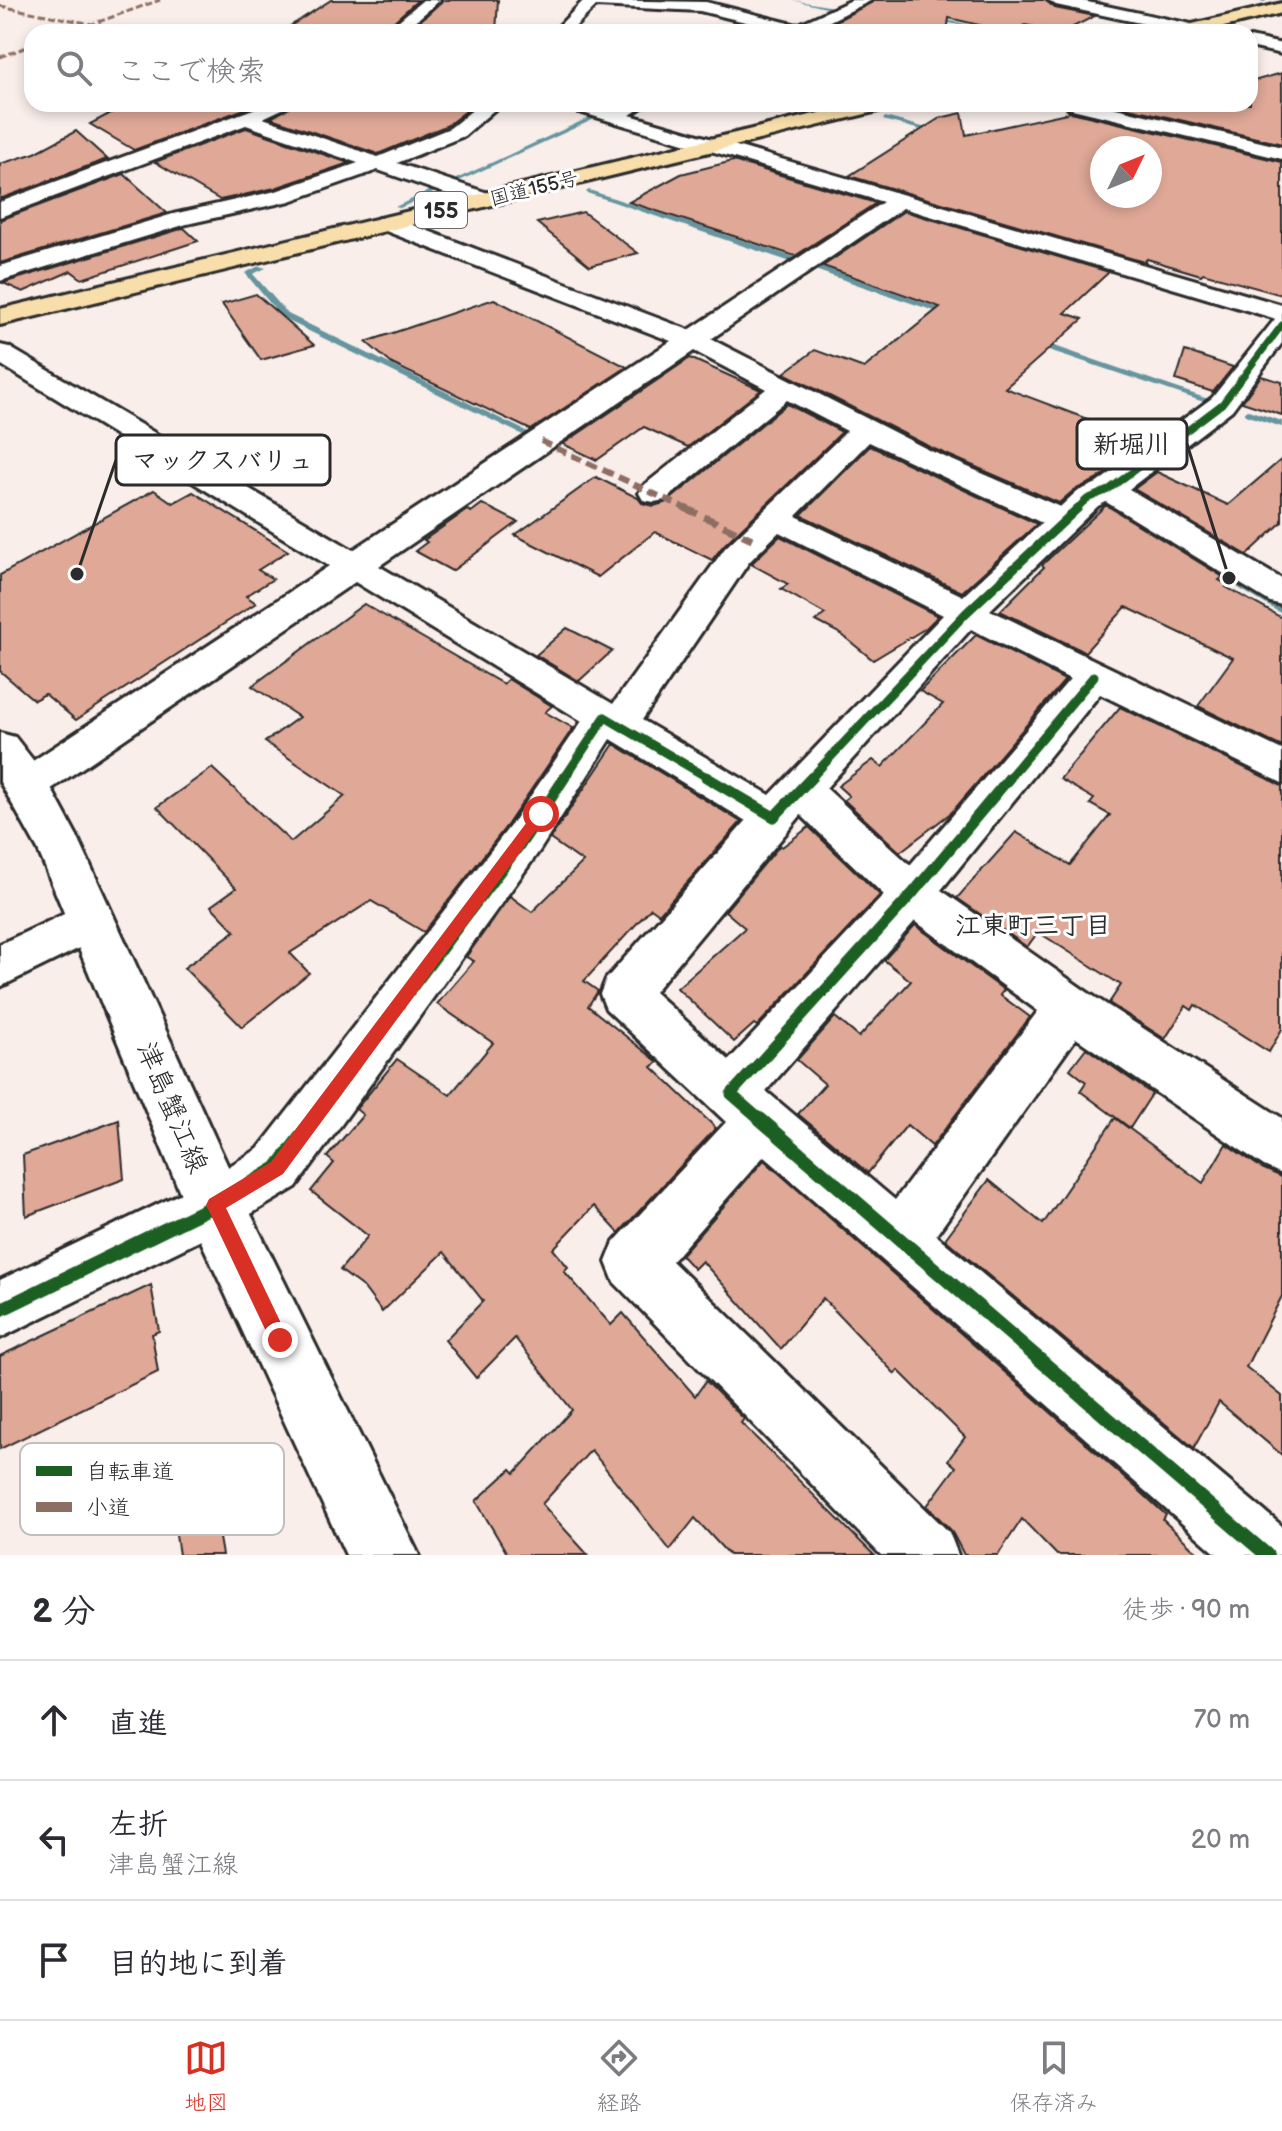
<!DOCTYPE html>
<html lang="ja">
<head>
<meta charset="utf-8">
<style>
  :root { --surface:#fff; --page:#f2f2f3; --text:#2b2b33; --muted:#7c7c81; --line:#e1e1e2; --accent:#d93025 }
  body { margin:0; font-family:"Balsamiq Sans","Klee One",sans-serif; background:var(--page); color:var(--text) }
  .compass { position:absolute; left:1090px; top:136px; width:72px; height:72px; border-radius:50%; background:var(--surface); box-shadow:0 4px 12px #0003; rotate:47deg }
  .stop { position:absolute; width:24px; height:24px; margin:-18px; border:6px solid #d93025; border-radius:50%; background:#fff }
  .stop.end { background:#d93025; border-color:#fff; box-shadow:0 2px 8px #0008 }
  .list { margin:0; padding:0; list-style:none }
  h2 { display:flex; justify-content:space-between; align-items:center; height:104px; margin:0; padding:0 32px; font-size:34px }
  h2 small { font-size:26px; font-weight:400; color:var(--muted) }
  .list li { display:grid; grid-template-columns:52px 1fr auto; gap:24px; align-items:center; box-sizing:border-box; height:120px; padding:0 32px; border-top:2px solid var(--line) }
  .list b { display:block; font-size:30px; white-space:nowrap }
  .list p { margin:0; font-size:26px; white-space:nowrap; color:var(--muted) }
  .list em { font-size:26px; font-style:normal; color:var(--muted) }
  .icon { flex:none; width:44px; height:44px; fill:none; stroke:currentColor; stroke-width:2; stroke-linecap:round; stroke-linejoin:round }
  .map { position:relative; flex:none; width:1282px; height:1555px; overflow:hidden }
  .search { position:absolute; background:var(--surface); box-shadow:0 4px 12px #0003; left:24px; right:24px; top:24px; height:88px; display:flex; align-items:center; gap:20px; box-sizing:border-box; padding:0 28px; border-radius:24px; color:var(--muted); font-size:30px }
  .sheet { height:464px; background:var(--surface) }
  nav { display:flex; justify-content:space-around; align-items:center; box-sizing:border-box; height:112px; border-top:2px solid var(--line); background:var(--surface); font-size:22px; color:var(--muted) }
  nav a { display:grid; justify-items:center; gap:4px }
  nav .on { color:var(--accent) }
  .map>svg:first-child { display:block }
  .lines { fill:none; stroke-linecap:round; stroke-linejoin:round }
  .stream { fill:#66959f; fill-rule:evenodd }
  .building { fill:#dfa897; stroke:#2b2b2b; stroke-width:2; fill-rule:evenodd }
  .street-casing { stroke:#2b2b2b; stroke-width:6 }
  .secondary-casing { stroke:#2b2b2b; stroke-width:6 }
  .highway-casing { stroke:#2b2b2b; stroke-width:6 }
  .street { fill:#fff; fill-rule:evenodd }
  .secondary { fill:#fff; fill-rule:evenodd }
  .highway { fill:#f8deab; fill-rule:evenodd }
  .quiet-far2 { stroke:#8d6e63; stroke-width:3; stroke-dasharray:7 3; stroke-linecap:butt }
  .quiet-far1 { stroke:#8d6e63; stroke-width:6; stroke-dasharray:11 6; stroke-linecap:butt }
  .quiet { stroke:#8d6e63; stroke-width:7; stroke-dasharray:14 7; stroke-linecap:butt }
  .cycleway-far3-casing { stroke:#fff; stroke-width:10 }
  .cycleway-far2-casing { stroke:#fff; stroke-width:13 }
  .cycleway-far1-casing { stroke:#fff; stroke-width:16 }
  .cycleway-casing { stroke:#fff; stroke-width:19 }
  .cycleway-far3 { stroke:#1b5e20; stroke-width:7 }
  .cycleway-far2 { stroke:#1b5e20; stroke-width:9 }
  .cycleway-far1 { stroke:#1b5e20; stroke-width:11 }
  .cycleway { stroke:#1b5e20; stroke-width:14 }
  .route { fill:#d93025 }
  .labels { text-anchor:middle; stroke-width:6; stroke-linejoin:round; paint-order:stroke }
  .far-street-label { font-size:20px; fill:#2b2b2b; stroke:#fff }
  .shield { fill:#fff; stroke:#6b6b6b; stroke-width:2 }
  .shield-label { font-size:22px; font-weight:bold; fill:#2b2b2b }
  .neighbourhood-label { font-size:26px; font-weight:bold; fill:#2b2b2b; stroke:#fff }
  .near-street-label { font-size:28px; fill:#2b2b2b; stroke:#fff }
  .key { fill:#fff; stroke:#bfbfbf; stroke-width:2 }
  .key-label { font-size:22px; fill:#2b2b2b }
  .leader { fill:none; stroke:#2b2b2b; stroke-width:3 }
  .callout-dot { fill:#2b2b2b; stroke:#fff; stroke-width:3 }
  .callout { fill:#fff; stroke:#2b2b2b; stroke-width:3 }
  .callout-label { font-size:26px; text-anchor:middle; font-weight:bold; fill:#2b2b2b }
</style>
</head>
<body>
<div class="map">
<svg width="1282" height="1555" viewBox="0 0 1282 1555">
  <rect width="100%" height="100%" fill="#f9eeea"/>
  <filter id="ink" filterUnits="userSpaceOnUse"><feTurbulence type="fractalNoise" baseFrequency=".0125" numOctaves="2"/><feDisplacementMap in="SourceGraphic" scale="16" xChannelSelector="R" yChannelSelector="G"/><feConvolveMatrix kernelMatrix="1 2 1 2 8 2 1 2 1" color-interpolation-filters="sRGB"/></filter>
  <g filter="url(#ink)">
    <g class="lines">
      <!-- stream -->
      <g class="stream">
        <polygon points="792,0 834,7 843,3 847,4 834,10"/>
        <polygon points="1258,0 1266,0 1266,1 1264,2"/>
        <polygon points="932,17 999,31 1001,32 992,32 930,19"/>
        <polygon points="599,113 601,116 457,182 452,181"/>
        <polygon points="885,117 938,131 939,132 936,134 883,120"/>
        <polygon points="440,186 443,188 442,189 400,208 395,207"/>
        <polygon points="589,190 800,259 801,261 794,263 587,193 586,192"/>
        <polygon points="812,265 818,265 956,314 949,316 812,269"/>
        <polygon points="259,266 266,268 253,274 288,314 536,436 529,438 282,318 245,273"/>
        <polygon points="1034,341 1040,341 1208,399 1201,401 1034,345"/>
        <polygon points="1248,410 1282,421 1282,427 1245,415 1245,411"/>
        <polygon points="1110,504 1282,605 1282,614 1107,509 1107,505"/>
      </g>
    </g>
    <!-- building -->
    <g class="building">
      <polygon points="331,0 418,0 382,32 281,32"/>
      <polygon points="443,0 498,0 496,32 408,32"/>
      <polygon points="876,0 1045,0 1055,8 1095,16 1063,32 1025,25 1009,32 949,18 947,32 815,32"/>
      <polygon points="1282,73 1282,144 1112,104 1250,104 1250,82"/>
      <polygon points="128,104 258,104 134,150 90,124"/>
      <polygon points="296,104 475,104 448,125 378,154 271,118"/>
      <path d="M 1071,112 L 1282,162 L 1282,295 L 1203,273 L 1201,275 L 1147,259 L 1144,262 L 849,176 L 940,118 L 962,113 L 966,135 ZM 1102,148 L 1150,148 L 1150,196 L 1102,196 Z"/>
      <polygon points="246,128 349,163 275,188 220,200 155,162"/>
      <polygon points="76,131 107,159 0,199 0,164 35,153"/>
      <polygon points="733,161 876,203 795,256 629,202 681,174"/>
      <polygon points="124,174 167,213 0,263 0,220"/>
      <polygon points="904,211 1109,272 1065,313 1083,319 1005,388 1135,437 1119,454 1126,458 1096,480 1074,490 1059,503 932,448 784,373 815,350 864,368 940,307 823,266"/>
      <polygon points="583,212 638,253 590,266 537,223"/>
      <polygon points="184,228 198,241 82,279 71,271 23,292 3,283"/>
      <polygon points="256,294 314,345 261,360 222,304"/>
      <polygon points="494,299 627,367 531,430 392,364 366,342"/>
      <polygon points="1185,351 1233,367 1213,392 1176,380"/>
      <polygon points="690,358 761,390 688,447 644,427 597,460 563,444"/>
      <polygon points="1261,376 1282,382 1282,415 1242,402"/>
      <polygon points="787,404 842,432 723,546 712,560 655,532 598,577 515,535 596,477 638,498 642,503 654,506 667,502"/>
      <polygon points="870,446 1037,524 962,592 801,515"/>
      <polygon points="1282,459 1282,522 1247,555 1134,489 1157,472 1228,505"/>
      <polygon points="154,490 173,503 193,492 288,551 258,570 273,579 246,596 256,603 76,720 45,694 34,700 0,671 0,575"/>
      <polygon points="482,504 518,522 452,571 415,551 427,542 424,540 467,510 471,512"/>
      <polygon points="1106,505 1223,577 1219,580 1228,585 1226,587 1282,618 1282,747 1198,706 1233,658 1126,607 1085,652 1000,611 1044,567 1042,565"/>
      <polygon points="780,536 938,616 926,628 873,660 841,634 816,621 825,614 781,589 788,584 751,564"/>
      <polygon points="364,604 503,684 508,679 552,706 545,712 573,728 508,824 424,932 371,901 290,953 309,973 242,1027 184,968 235,931 211,906 236,888 157,807 212,768 291,842 345,796 265,742 299,717 252,686"/>
      <polygon points="567,628 612,651 579,681 536,655"/>
      <polygon points="976,635 1065,680 952,812 900,852 844,800 849,796 838,786 873,760 882,767 943,704 920,691"/>
      <polygon points="1120,707 1282,786 1282,1029 1269,1052 1195,1005 1192,1010 1186,1006 1165,1039 1109,1003 1121,985 1038,932 1027,947 957,898 1016,832 1070,865 1110,815 1090,804 1094,799 1060,779"/>
      <polygon points="614,744 741,822 659,914 651,908 584,981 598,991 588,1006 658,1062 652,1067 716,1128 619,1233 594,1206 553,1249 568,1267 564,1271 611,1325 623,1313 695,1396 706,1381 744,1419 741,1423 874,1555 729,1555 695,1518 670,1550 591,1450 542,1504 588,1555 508,1555 476,1501 511,1469 515,1473 572,1410 515,1338 476,1378 445,1340 483,1301 444,1252 382,1312 364,1288 340,1270 368,1236 311,1191 334,1163 327,1157 363,1115 356,1109 397,1059 450,1095 493,1043 437,1004 474,961 466,957 510,896 532,912 583,862 550,839"/>
      <polygon points="809,827 880,895 757,1026 754,1024 734,1042 677,988 745,928 725,911 780,845 782,847"/>
      <polygon points="915,925 1004,990 1000,995 1030,1017 932,1146 907,1125 868,1173 798,1114 825,1084 797,1060 835,1017 859,1037 911,981 884,960"/>
      <polygon points="1086,1048 1152,1094 1130,1128 1080,1091 1086,1082 1070,1069"/>
      <polygon points="1115,1118 1203,1183 1226,1144 1262,1168 1282,1177 1282,1296 1246,1367 1282,1396 1282,1455 1219,1402 1194,1448 945,1239 989,1180 1043,1224"/>
      <polygon points="119,1120 124,1179 26,1216 23,1155"/>
      <polygon points="764,1160 1141,1492 1166,1515 1163,1520 1200,1555 1057,1555 1022,1519 998,1555 964,1555 951,1530 927,1506 956,1467 948,1460 965,1437 898,1370 895,1374 823,1298 781,1349 702,1261 694,1269 681,1255"/>
      <polygon points="151,1285 159,1331 152,1334 158,1372 0,1449 0,1356"/>
      <polygon points="207,1469 222,1555 179,1555 169,1489"/>
    </g>
    <g class="lines">
      <defs>
        <g id="street">
          <polygon points="423,0 440,0 403,32 385,32"/>
          <polygon points="584,0 706,2 797,25 852,0 872,0 808,32 786,32 700,11 596,6 570,32 553,32"/>
          <polygon points="1048,0 1078,0 1205,27 1213,32 1182,32 1056,5"/>
          <polygon points="1250,37 1282,44 1282,54 1250,47"/>
          <polygon points="267,104 293,104 263,118 378,157 450,128 480,104 501,104 464,136 397,163 494,195 497,200 486,206 478,205 378,170 290,201 187,224 0,281 0,266 173,214 276,191 358,163 246,125 0,217 0,202"/>
          <path d="M 564,104 L 593,104 L 611,110 L 623,104 L 647,104 L 630,115 L 1282,305 L 1282,343 L 1232,410 L 1129,489 L 1282,579 L 1282,605 L 1270,602 L 1106,502 L 1098,506 L 990,610 L 1282,750 L 1282,783 L 1100,694 L 941,890 L 1087,992 L 1282,1118 L 1282,1174 L 1264,1166 L 1076,1038 L 936,1235 L 1282,1526 L 1282,1555 L 1218,1555 L 764,1156 L 672,1261 L 949,1532 L 958,1555 L 881,1555 L 614,1282 L 606,1262 L 614,1242 L 726,1122 L 606,1009 L 600,994 L 606,979 L 746,821 L 611,739 L 540,850 L 296,1187 L 234,1224 L 0,1338 L 0,1280 L 196,1186 L 258,1149 L 510,826 L 582,721 L 355,582 L 41,796 L 27,801 L 13,796 L 7,785 L 13,774 L 329,566 L 0,364 L 0,345 L 9,347 L 353,550 L 671,341 L 378,228 L 375,223 L 378,218 L 394,218 L 689,330 L 883,202 L 566,108 ZM 903,208 L 1273,318 L 1275,319 L 1212,398 L 1097,483 L 1076,492 L 1060,507 L 931,451 L 711,339 ZM 694,351 L 766,389 L 643,486 L 639,493 L 643,500 L 654,502 L 665,500 L 787,400 L 847,431 L 725,548 L 613,704 L 379,566 ZM 869,442 L 1042,523 L 963,596 L 796,516 ZM 779,532 L 943,615 L 770,795 L 642,720 L 749,562 ZM 971,629 L 1070,679 L 910,865 L 826,788 ZM 801,815 L 884,895 L 729,1060 L 654,992 ZM 915,921 L 1038,1011 L 895,1200 L 766,1091 Z"/>
          <polygon points="1066,104 1099,104 1282,147 1282,159 1068,108"/>
          <polygon points="92,901 108,906 114,920 108,934 0,987 0,944"/>
        </g>
        <polygon id="secondary" points="0,733 15,737 43,773 77,836 236,1184 419,1555 346,1555 194,1226 38,850 0,782"/>
        <g id="highway">
          <polygon points="1282,3 1282,13 1203,32 1172,32 1175,28"/>
          <polygon points="856,104 892,104 882,110 0,325 0,309"/>
        </g>
      </defs>
      <!-- street casing -->
      <use href="#street" class="street-casing"/>
      <!-- secondary casing -->
      <use href="#secondary" class="secondary-casing"/>
      <!-- highway casing -->
      <use href="#highway" class="highway-casing"/>
      <!-- street -->
      <use href="#street" class="street"/>
      <!-- secondary -->
      <use href="#secondary" class="secondary"/>
      <!-- highway -->
      <use href="#highway" class="highway"/>
      <!-- quiet-far2 -->
      <g class="quiet-far2">
        <polyline points="0,6 92,24"/>
        <polyline points="70,32 160,0"/>
        <polyline points="0,57 32,45"/>
      </g>
      <!-- quiet-far1 -->
      <polyline class="quiet-far1" points="541,441 689,510"/>
      <!-- quiet -->
      <polyline class="quiet" points="685,508 752,539"/>
      <defs>
        <polyline id="cycleway-far3" points="1075,510 1087,499 1108,490 1222,404 1282,325"/>
        <g id="cycleway-far2">
          <polyline points="564,779 605,717 710,779"/>
          <polyline points="810,779 966,613 1078,508"/>
          <polyline points="1008,779 1094,676"/>
        </g>
        <g id="cycleway-far1">
          <polyline points="706,777 774,817 812,777"/>
          <polyline points="312,1121 525,838 565,777"/>
          <polyline points="762,1121 731,1094 912,894 1010,777"/>
        </g>
        <g id="cycleway">
          <polyline points="760,1119 1267,1555"/>
          <polyline points="0,1310 215,1205 277,1168 314,1119"/>
        </g>
      </defs>
      <!-- cycleway-far3 casing -->
      <use href="#cycleway-far3" class="cycleway-far3-casing"/>
      <!-- cycleway-far2 casing -->
      <use href="#cycleway-far2" class="cycleway-far2-casing"/>
      <!-- cycleway-far1 casing -->
      <use href="#cycleway-far1" class="cycleway-far1-casing"/>
      <!-- cycleway casing -->
      <use href="#cycleway" class="cycleway-casing"/>
      <!-- cycleway-far3 -->
      <use href="#cycleway-far3" class="cycleway-far3"/>
      <!-- cycleway-far2 -->
      <use href="#cycleway-far2" class="cycleway-far2"/>
      <!-- cycleway-far1 -->
      <use href="#cycleway-far1" class="cycleway-far1"/>
      <!-- cycleway -->
      <use href="#cycleway" class="cycleway"/>
    </g>
  </g>
  <!-- route -->
  <polygon class="route" points="541,808 548,814 546,817 283,1174 226,1208 289,1340 287,1346 280,1349 273,1346 209,1211 206,1205 209,1199 271,1162 536,810"/>
  <g class="labels">
    <!-- far-street labels -->
    <g class="far-street-label">
      <text transform="translate(534 188) rotate(-14)" y="7">国道155号</text>
    </g>
    <!-- shield labels -->
    <rect class="shield" x="415" y="192" width="52" height="36" rx="6"/>
    <g class="shield-label">
      <text x="441" y="218">155</text>
    </g>
    <!-- neighbourhood labels -->
    <g class="neighbourhood-label">
      <text x="1033" y="934">江東町三丁目</text>
    </g>
    <!-- near-street labels -->
    <g class="near-street-label">
      <text transform="translate(173 1107) rotate(67)" y="10">津島蟹江線</text>
    </g>
  </g>
  <!-- legend -->
  <rect x="20" y="1443" width="264" height="92" rx="12" class="key"/>
  <rect x="36" y="1466" width="36" height="10" fill="#1b5e20"/>
  <rect x="36" y="1502" width="36" height="10" fill="#8d6e63"/>
  <g class="key-label">
    <text x="86" y="1479">自転車道</text>
    <text x="86" y="1515">小道</text>
  </g>
  <!-- callouts -->
  <path class="leader" d="M1229 578L1187 444M77 574L116 460"/>
  <g class="callout-dot">
    <circle cx="1229" cy="578" r="8"/>
    <circle cx="77" cy="574" r="8"/>
  </g>
  <g class="callout">
    <rect x="1077" y="419" width="110" height="50" rx="8"/>
    <rect x="116" y="435" width="214" height="50" rx="8"/>
  </g>
  <g class="callout-label">
    <text x="1132" y="453">新堀川</text>
    <text x="223" y="469">マックスバリュ</text>
  </g>
</svg>
<svg class="compass" viewBox="-18 -18 36 36"><path d="M0-13l5 13h-10z" fill="#e53935"/><path d="M0 13l5-13h-10z" fill="#7c7c81"/></svg>
<div class="stop" style="left:541px;top:814px"></div>
<div class="stop end" style="left:280px;top:1340px"></div>
<div class="search"><svg class="icon" aria-label="search" viewBox="0 0 24 24"><circle cx="10" cy="10" r="6"/><path d="M15 15l6 6"/></svg>ここで検索</div>
</div>
<section class="sheet">
<h2>2 分<small>徒歩 · 90 m</small></h2>
<ul class="list">
<li><svg class="icon" aria-label="ahead" viewBox="0 0 24 24"><path d="M12 20V5M6 11l6-6 6 6"/></svg><div><b>直進</b></div><em>70 m</em></li>
<li><svg class="icon" aria-label="left" viewBox="0 0 24 24"><path d="M17 20v-9H6M10 6l-5 5 5 5"/></svg><div><b>左折</b><p>津島蟹江線</p></div><em>20 m</em></li>
<li><svg class="icon" aria-label="arrive" viewBox="0 0 24 24"><path d="M6 21V4h12l-3 4 3 4H6"/></svg><div><b>目的地に到着</b></div></li>
</ul>
</section>
<nav>
<a class="on"><svg class="icon" aria-label="map" viewBox="0 0 24 24"><path d="M3 6l6-2 6 2 6-2v14l-6 2-6-2-6 2zM9 4v14M15 6v14"/></svg>地図</a>
<a><svg class="icon" aria-label="directions" viewBox="0 0 24 24"><path d="M12 3l9 9-9 9-9-9zM9 14v-3h6M13 9l2 2-2 2"/></svg>経路</a>
<a><svg class="icon" aria-label="saved" viewBox="0 0 24 24"><path d="M7 4h10v16l-5-4-5 4z"/></svg>保存済み</a>
</nav>
</body>
</html>
